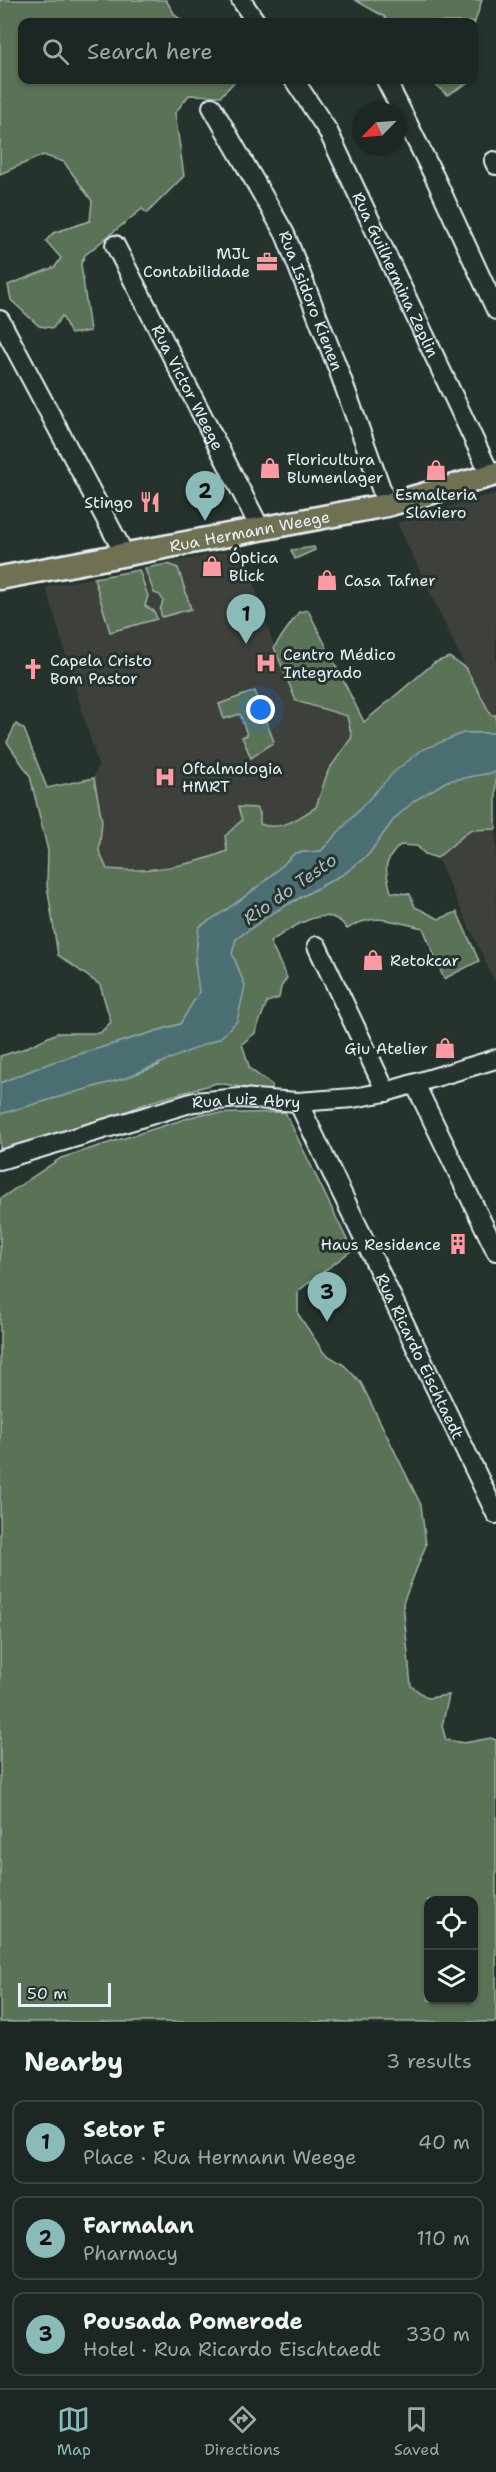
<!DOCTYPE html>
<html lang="en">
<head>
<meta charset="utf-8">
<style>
  :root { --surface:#1c2622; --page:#252e2a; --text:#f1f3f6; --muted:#a0a5a5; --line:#3a4340; --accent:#8bbbb9 }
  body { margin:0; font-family:"Shantell Sans",sans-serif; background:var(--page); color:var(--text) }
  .controls { position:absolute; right:18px; bottom:18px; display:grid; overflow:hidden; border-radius:12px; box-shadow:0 2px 4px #0004 }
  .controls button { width:54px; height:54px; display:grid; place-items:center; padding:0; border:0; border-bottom:2px solid var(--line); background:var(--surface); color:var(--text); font:30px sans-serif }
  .compass { position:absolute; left:352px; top:102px; width:54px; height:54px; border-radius:50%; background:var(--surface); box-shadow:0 2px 4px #0004; rotate:245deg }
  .scale { position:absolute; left:18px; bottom:15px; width:93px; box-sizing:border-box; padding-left:6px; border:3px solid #e8f1f8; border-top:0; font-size:16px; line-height:21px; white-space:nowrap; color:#e8f1f8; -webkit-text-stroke:4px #26332d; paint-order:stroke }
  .you { position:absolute; left:261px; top:710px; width:21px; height:21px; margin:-15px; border:4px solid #fff; border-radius:50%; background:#1a73e8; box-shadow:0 0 0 9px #1a73e833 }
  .badge { display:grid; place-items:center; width:39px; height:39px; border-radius:50%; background:var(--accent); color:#111; font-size:20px; font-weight:700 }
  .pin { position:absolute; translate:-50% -50px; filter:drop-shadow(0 2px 3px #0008) }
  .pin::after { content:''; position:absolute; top:32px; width:21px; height:18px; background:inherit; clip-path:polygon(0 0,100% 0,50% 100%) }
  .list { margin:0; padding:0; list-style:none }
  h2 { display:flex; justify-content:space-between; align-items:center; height:78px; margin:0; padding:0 24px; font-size:26px }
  h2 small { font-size:20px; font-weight:400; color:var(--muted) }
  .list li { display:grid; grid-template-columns:39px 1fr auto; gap:18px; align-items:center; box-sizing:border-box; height:84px; margin:0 12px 12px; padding:0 12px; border:2px solid var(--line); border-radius:12px }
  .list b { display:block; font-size:22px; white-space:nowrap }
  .list p { margin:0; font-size:20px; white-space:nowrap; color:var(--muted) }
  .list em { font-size:20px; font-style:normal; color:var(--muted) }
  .icon { flex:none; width:33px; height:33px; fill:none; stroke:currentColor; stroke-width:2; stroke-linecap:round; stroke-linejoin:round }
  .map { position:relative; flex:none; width:496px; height:2022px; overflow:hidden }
  .search { position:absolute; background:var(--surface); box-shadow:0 2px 4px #0004; left:18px; right:18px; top:18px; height:66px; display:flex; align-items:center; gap:15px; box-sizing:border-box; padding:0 21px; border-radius:12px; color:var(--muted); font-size:22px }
  .sheet { height:366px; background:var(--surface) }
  nav { display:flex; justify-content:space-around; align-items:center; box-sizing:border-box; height:84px; border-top:2px solid var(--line); background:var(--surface); font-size:16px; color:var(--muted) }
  nav a { display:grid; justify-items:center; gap:3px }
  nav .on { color:var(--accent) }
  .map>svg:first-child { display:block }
  .built { fill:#3c413b }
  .green { fill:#5a7257; stroke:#a1b2a8; stroke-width:1.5; fill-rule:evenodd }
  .water { fill:#4c6e73; stroke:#8aa2a8; stroke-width:1.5 }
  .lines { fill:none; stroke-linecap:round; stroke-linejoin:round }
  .minor-casing { stroke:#e8f1f8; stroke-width:22 }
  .major-casing { stroke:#e8f1f8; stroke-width:27 }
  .minor { stroke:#26332d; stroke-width:18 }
  .major { stroke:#706f52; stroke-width:22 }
  .labels { text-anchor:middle; stroke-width:6; stroke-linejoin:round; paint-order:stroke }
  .poi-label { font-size:16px; fill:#e8f1f8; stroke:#26332d; text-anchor:start }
  .street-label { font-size:16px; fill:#e8f1f8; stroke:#26332d }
  .water-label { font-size:18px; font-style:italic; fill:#aabdc3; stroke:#26332d }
</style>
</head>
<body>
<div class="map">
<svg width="496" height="2022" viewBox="0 0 496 2022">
  <rect width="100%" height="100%" fill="#26332d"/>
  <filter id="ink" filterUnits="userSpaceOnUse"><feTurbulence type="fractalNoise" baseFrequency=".0167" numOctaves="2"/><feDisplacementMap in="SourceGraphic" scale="12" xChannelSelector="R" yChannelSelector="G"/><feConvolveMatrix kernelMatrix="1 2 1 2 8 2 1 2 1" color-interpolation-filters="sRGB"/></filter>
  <g filter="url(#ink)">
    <!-- built -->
    <g class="built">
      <polygon points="496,493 496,715 491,715 480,698 397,523"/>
      <polygon points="243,548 274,647 296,701 347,716 352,737 328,771 316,807 283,826 260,825 239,807 242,820 232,829 227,851 198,863 124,871 107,870 99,851 102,821 94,778 98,765 46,587"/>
      <polygon points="496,760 496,984 437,858 425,854 417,846 400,845"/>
    </g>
    <!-- green -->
    <g class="green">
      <polygon points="0,0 166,0 175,15 184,22 22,22 22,80 236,80 221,96 189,95 175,113 184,176 147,213 142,209 85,255 81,264 90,331 71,334 62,316 53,328 39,326 11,300 8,285 55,267 61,258 46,241 53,233 90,221 92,201 64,162 43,155 0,174"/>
      <polygon points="355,0 482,0 474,25 474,22 387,22 385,17"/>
      <polygon points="474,74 475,79 447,95 430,80 474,80"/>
      <polygon points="314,547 315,550 295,559 291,550"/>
      <polygon points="168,564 178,568 191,609 162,617 160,610 163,601 160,595 154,593 145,568"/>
      <polygon points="139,570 148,596 145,606 154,611 157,619 110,632 94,578"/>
      <path d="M 308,610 L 364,722 L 434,663 L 449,657 L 466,668 L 491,715 L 496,715 L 496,733 L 463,733 L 348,823 L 321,851 L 295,853 C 266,883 235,906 199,927 L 195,962 L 200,992 L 180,1024 L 50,1063 L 0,1083 L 0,1056 L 23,1049 L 57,1033 L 100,1033 L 111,1022 L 100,985 L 58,955 L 47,885 L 48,851 L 30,776 L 7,742 L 16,724 L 24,729 L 47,788 L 94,778 L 102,821 L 99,851 L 107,869 C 146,873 192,866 227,851 L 225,836 L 242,820 L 238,807 L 256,808 L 260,813 L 260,824 C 280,832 299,818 316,807 L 328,771 L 352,737 L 347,716 L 296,701 L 274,647 L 299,612 Z"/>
      <polygon points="255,691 274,742 251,758 242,737 247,735 240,714 224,719 219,704"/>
      <path d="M 496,772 L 496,829 L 470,830 L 437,858 L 425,854 L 417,846 L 400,845 C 382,863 385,869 391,892 L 410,894 L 415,907 L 439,919 L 457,912 L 479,961 L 444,979 L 423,928 C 393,922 375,911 347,929 C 329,900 291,928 270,942 L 287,978 L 281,987 L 279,998 L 267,1002 L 255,1033 L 242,1044 L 250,1069 L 272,1085 L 273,1092 L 217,1083 L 150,1102 L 120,1114 L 0,1152 L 0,1114 L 125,1078 L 159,1065 L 245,986 L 232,953 L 236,939 L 274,912 L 345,873 L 368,855 L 394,819 L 413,801 L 447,781 Z"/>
      <path d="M 285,1112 L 352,1250 L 298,1291 L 298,1314 L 324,1353 L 344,1365 L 361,1383 L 421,1505 L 426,1545 L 403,1603 L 411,1686 L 428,1698 L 449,1695 L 442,1726 L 446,1740 L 464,1743 L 491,1738 L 496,1740 L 496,2022 L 0,2022 L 0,1199 L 61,1158 L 201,1114 ZM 428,1900 L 474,1900 L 474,2000 L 428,2000 Z"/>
    </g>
    <!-- water -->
    <path class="water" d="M 463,733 L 496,733 L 496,772 L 447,781 L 414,801 L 394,819 L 368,855 L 345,873 L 274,912 L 236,939 L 232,953 L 245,986 L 237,1021 L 220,1038 L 125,1078 L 0,1114 L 0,1083 L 50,1063 L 180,1024 L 199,992 L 195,962 L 199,927 C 235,906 266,883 295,853 L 321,851 L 394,772 L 422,750 Z"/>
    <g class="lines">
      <defs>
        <g id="minor">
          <polyline points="241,0 256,22"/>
          <path id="s1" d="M 294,80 L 328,131 L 491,476"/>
          <polyline points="386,80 436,180 496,310"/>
          <path id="s2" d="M 212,107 L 285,234 L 337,366 L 387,505"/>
          <polyline points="494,161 496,165"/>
          <path id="s3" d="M 115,245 L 261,530"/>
          <polyline points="0,320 125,555"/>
          <polyline points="317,946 386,1092"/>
          <polyline points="415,1084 496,1251"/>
          <path id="s4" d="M 298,1102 L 496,1514"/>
          <path id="s5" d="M 0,1160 L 194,1102 L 240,1098 L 298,1102 L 353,1098 L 386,1092 L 496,1059"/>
        </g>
        <g id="major">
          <path id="s6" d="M 0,578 L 387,505 L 496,474"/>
        </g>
      </defs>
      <!-- minor casing -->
      <use href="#minor" class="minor-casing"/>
      <!-- major casing -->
      <use href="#major" class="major-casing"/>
      <!-- minor -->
      <use href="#minor" class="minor"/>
      <!-- major -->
      <use href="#major" class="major"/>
    </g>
  </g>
  <!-- icons -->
  <defs>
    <symbol id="office-bare" viewBox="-9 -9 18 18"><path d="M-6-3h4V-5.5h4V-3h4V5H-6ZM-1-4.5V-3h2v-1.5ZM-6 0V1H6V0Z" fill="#ff9aa2" stroke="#26332d" stroke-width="2.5" paint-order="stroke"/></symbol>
    <symbol id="shop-bare" viewBox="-9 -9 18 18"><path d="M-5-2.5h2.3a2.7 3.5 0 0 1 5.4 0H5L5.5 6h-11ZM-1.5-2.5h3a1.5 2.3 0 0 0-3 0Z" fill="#ff9aa2" stroke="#26332d" stroke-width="2.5" paint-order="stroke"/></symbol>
    <symbol id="restaurant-bare" viewBox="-9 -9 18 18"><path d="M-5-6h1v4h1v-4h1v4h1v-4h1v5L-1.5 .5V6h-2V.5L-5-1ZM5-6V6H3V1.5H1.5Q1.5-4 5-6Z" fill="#ff9aa2" stroke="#26332d" stroke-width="2.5" paint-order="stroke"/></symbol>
    <symbol id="hospital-bare" viewBox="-9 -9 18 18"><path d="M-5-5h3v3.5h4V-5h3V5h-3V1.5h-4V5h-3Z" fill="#ff9aa2" stroke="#26332d" stroke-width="2.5" paint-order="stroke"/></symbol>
    <symbol id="church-bare" viewBox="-9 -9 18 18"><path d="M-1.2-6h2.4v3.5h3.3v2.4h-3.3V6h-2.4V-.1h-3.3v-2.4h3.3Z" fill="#ff9aa2" stroke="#26332d" stroke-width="2.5" paint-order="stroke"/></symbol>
    <symbol id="building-bare" viewBox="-9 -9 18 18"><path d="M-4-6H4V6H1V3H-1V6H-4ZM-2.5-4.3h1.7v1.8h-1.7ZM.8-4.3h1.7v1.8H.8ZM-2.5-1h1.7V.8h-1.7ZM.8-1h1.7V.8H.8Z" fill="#ff9aa2" stroke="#26332d" stroke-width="2.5" paint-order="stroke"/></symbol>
  </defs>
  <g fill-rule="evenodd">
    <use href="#office-bare" x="252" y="247" width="30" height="30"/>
    <use href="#shop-bare" x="255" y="453" width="30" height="30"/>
    <use href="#shop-bare" x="421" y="455" width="30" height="30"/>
    <use href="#restaurant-bare" x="135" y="487" width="30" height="30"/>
    <use href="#shop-bare" x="197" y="551" width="30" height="30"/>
    <use href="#shop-bare" x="312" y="565" width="30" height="30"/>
    <use href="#hospital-bare" x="251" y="648" width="30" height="30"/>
    <use href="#church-bare" x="18" y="654" width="30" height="30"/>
    <use href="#hospital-bare" x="150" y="762" width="30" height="30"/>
    <use href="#shop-bare" x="358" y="945" width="30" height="30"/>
    <use href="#shop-bare" x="430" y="1033" width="30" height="30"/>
    <use href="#building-bare" x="443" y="1229" width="30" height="30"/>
  </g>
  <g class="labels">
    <!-- poi labels -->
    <g class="poi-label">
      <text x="250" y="259" text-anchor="end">MJL<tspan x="250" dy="18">Contabilidade</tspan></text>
      <text x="287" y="465">Floricultura<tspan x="287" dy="18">Blumenlager</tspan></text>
      <text x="436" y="500" text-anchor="middle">Esmalteria<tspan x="436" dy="18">Slaviero</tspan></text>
      <text x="133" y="508" text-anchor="end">Stingo</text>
      <text x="229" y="563">Óptica<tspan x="229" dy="18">Blick</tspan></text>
      <text x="344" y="586">Casa Tafner</text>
      <text x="283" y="660">Centro Médico<tspan x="283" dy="18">Integrado</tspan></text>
      <text x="50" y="666">Capela Cristo<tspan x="50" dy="18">Bom Pastor</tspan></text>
      <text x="182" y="774">Oftalmologia<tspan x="182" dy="18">HMRT</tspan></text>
      <text x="390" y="966">Retokcar</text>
      <text x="428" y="1054" text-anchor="end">Giu Atelier</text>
      <text x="441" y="1250" text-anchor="end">Haus Residence</text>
    </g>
    <!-- street labels -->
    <g class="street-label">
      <text dy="6" stroke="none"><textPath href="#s1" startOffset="220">Rua Guilhermina Zeplin</textPath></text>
      <text dy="6" stroke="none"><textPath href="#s2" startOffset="218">Rua Isidoro Kienen</textPath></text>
      <text dy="6" stroke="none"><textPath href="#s3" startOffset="160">Rua Victor Weege</textPath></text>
      <text dy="6" stroke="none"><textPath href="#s6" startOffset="254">Rua Hermann Weege</textPath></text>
      <text dy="6" stroke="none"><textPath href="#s5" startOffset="255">Rua Luiz Abry</textPath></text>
      <text dy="6" stroke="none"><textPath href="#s4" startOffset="282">Rua Ricardo Eischtaedt</textPath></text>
    </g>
    <!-- water labels -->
    <g class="water-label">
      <text transform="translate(290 889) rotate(-35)" y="6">Rio do Testo</text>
    </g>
  </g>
</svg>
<div class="controls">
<button><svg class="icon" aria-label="locate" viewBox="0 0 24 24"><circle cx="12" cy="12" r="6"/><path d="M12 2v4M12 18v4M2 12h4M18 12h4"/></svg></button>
<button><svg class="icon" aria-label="layers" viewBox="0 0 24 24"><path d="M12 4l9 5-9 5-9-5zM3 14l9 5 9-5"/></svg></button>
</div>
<svg class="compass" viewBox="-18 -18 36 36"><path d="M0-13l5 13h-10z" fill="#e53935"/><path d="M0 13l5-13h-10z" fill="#a0a5a5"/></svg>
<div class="scale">50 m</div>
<div class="you"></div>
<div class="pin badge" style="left:246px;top:644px">1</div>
<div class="pin badge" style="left:205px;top:521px">2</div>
<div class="pin badge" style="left:327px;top:1322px">3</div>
<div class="search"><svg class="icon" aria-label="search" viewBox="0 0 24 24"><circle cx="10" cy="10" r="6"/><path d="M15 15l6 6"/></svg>Search here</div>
</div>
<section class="sheet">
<h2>Nearby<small>3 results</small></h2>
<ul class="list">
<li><span class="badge">1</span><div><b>Setor F</b><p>Place · Rua Hermann Weege</p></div><em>40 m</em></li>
<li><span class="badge">2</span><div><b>Farmalan</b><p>Pharmacy</p></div><em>110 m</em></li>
<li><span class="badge">3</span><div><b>Pousada Pomerode</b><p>Hotel · Rua Ricardo Eischtaedt</p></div><em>330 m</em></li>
</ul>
</section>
<nav>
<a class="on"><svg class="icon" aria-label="map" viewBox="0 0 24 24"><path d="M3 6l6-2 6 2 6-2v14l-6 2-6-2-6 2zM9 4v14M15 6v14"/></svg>Map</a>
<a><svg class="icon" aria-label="directions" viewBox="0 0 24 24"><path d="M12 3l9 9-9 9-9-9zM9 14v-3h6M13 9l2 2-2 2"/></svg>Directions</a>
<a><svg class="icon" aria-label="saved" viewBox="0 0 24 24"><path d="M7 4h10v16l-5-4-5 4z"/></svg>Saved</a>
</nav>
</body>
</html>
